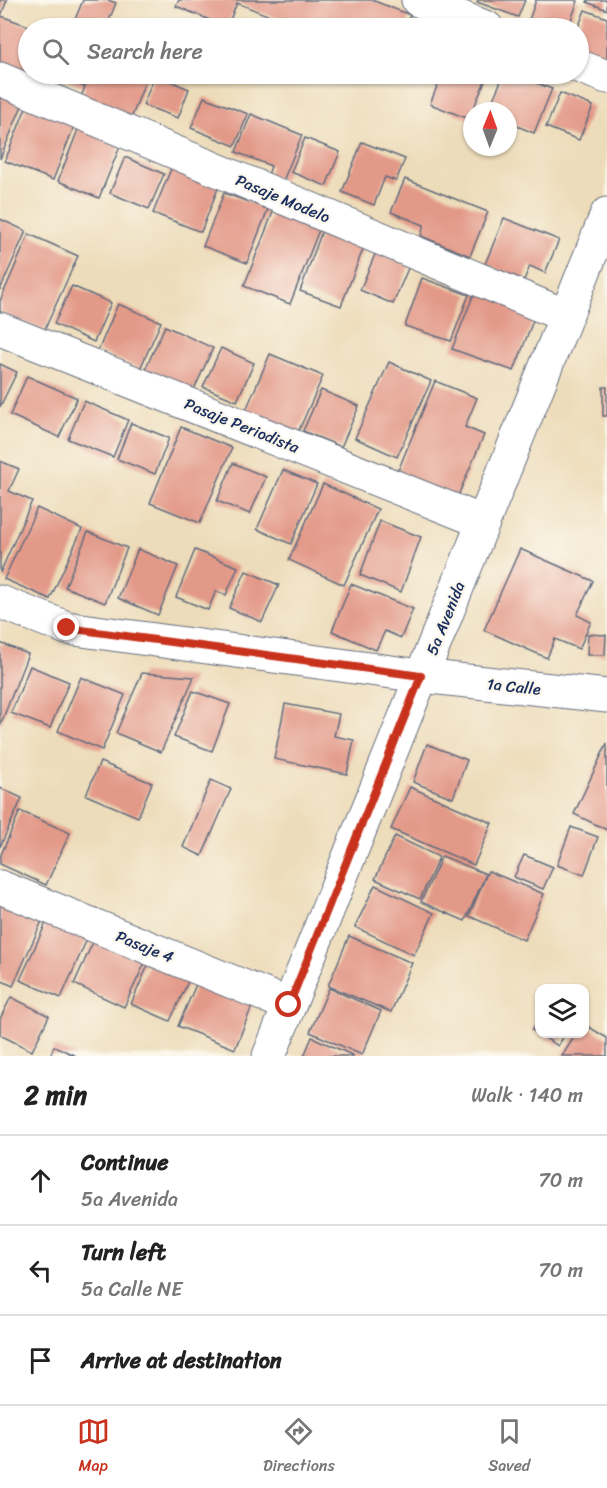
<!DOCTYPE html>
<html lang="en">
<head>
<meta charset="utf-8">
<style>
  :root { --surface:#fff; --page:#f6f6f6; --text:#222; --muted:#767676; --line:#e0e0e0; --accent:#c8321e }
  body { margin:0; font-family:Sriracha,sans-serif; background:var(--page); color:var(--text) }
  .controls { position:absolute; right:18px; bottom:18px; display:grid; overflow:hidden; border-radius:12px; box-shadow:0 2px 4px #0004 }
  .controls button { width:54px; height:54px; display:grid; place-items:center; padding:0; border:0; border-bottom:2px solid var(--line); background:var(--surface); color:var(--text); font:30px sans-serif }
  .compass { position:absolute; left:463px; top:102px; width:54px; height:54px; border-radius:50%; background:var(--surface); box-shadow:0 2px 4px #0004; rotate:1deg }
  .stop { position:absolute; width:18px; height:18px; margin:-14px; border:4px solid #c8321e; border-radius:50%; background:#fff }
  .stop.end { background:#c8321e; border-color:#fff; box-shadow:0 2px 6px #0008 }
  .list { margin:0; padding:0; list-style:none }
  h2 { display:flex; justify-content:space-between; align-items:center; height:78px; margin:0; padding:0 24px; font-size:26px }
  h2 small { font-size:20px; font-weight:400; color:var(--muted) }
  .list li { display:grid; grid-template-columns:39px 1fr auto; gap:18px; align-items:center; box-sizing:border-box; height:90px; padding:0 24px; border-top:2px solid var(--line) }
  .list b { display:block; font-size:22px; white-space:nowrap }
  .list p { margin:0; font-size:20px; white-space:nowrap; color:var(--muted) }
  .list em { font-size:20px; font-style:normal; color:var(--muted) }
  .icon { flex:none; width:33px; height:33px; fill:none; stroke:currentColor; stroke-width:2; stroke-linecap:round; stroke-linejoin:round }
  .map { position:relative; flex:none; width:607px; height:1056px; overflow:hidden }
  .search { position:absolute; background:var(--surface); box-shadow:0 2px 4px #0004; left:18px; right:18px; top:18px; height:66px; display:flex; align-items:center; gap:15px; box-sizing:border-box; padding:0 21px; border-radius:33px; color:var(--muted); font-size:22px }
  .sheet { height:348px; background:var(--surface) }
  nav { display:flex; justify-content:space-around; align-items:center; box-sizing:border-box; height:84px; border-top:2px solid var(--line); background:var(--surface); font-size:16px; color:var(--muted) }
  nav a { display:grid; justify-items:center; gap:3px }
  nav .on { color:var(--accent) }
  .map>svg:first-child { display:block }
  .building { fill:#e39988 }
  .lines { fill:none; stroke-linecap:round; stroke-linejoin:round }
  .minor-casing { stroke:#646c7e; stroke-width:35 }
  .minor { stroke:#fff; stroke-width:33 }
  .route { stroke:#c8321e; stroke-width:8 }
  .labels { text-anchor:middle; stroke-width:4.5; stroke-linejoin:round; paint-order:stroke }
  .street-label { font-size:16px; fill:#1b2f5e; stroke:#fbf7ec }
</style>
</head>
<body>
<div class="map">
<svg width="607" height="1056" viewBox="0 0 607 1056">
  <rect width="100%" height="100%" fill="#fbf7ec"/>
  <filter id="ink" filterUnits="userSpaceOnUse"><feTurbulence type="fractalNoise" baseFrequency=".0167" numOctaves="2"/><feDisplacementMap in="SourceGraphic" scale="12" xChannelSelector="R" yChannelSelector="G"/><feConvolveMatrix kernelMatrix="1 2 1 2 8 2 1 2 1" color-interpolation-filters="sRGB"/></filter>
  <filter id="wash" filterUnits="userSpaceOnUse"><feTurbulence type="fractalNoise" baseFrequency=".008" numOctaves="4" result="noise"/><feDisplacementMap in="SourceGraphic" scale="24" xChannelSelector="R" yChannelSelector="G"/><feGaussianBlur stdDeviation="1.35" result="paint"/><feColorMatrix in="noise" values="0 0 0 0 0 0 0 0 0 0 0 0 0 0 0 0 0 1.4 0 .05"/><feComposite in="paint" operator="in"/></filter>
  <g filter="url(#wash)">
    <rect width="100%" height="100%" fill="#eddcb9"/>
    <g id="blocks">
      <!-- building -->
      <g class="building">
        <polygon points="0,0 7,0 1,16 34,28 28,28 28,74 33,74 32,78 0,66"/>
        <polygon points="83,0 108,0 116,3 106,28 92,28 74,22"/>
        <polygon points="179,0 372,0 410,15 405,28 300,28 237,3 227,27 176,6"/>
        <polygon points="478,0 525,0 518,17 477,2"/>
        <polygon points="536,0 574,0 578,1 568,28 533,28 527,26"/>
        <polygon points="588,0 607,0 607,10 587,2"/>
        <polygon points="585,10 607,18 607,64 578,53 578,28"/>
        <polygon points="50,74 148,74 131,119 80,99 85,87"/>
        <polygon points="412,74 488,74 469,119 430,104 438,84"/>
        <polygon points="504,74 513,74 552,89 534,133 512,124 508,134 508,111 488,111"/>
        <polygon points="155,75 189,89 178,118 143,105"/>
        <polygon points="560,93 593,106 579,140 546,127"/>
        <polygon points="0,94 23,103 0,159"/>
        <polygon points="204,97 248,114 235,146 191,128"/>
        <polygon points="27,105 75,124 53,180 5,161"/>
        <polygon points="251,114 302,135 283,181 268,175 271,166 236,152"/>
        <polygon points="79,127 121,144 99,198 58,181"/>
        <polygon points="305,138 340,152 326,186 291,172"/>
        <polygon points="362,142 405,159 396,181 385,177 374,205 342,192"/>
        <polygon points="125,157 164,174 149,209 110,193"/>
        <polygon points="173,164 220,183 201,232 153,213"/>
        <polygon points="405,179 488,212 470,256 421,236 424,225 391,212"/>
        <polygon points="224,193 268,209 247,263 203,246"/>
        <polygon points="275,207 321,225 290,304 244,286"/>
        <polygon points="504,218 559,240 545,273 530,266 524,280 485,264"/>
        <polygon points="0,219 26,231 0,290"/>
        <polygon points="325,223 367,239 341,306 300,291"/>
        <polygon points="29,234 78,256 44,331 0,312 0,301"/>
        <polygon points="376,252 409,266 393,304 360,290"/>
        <polygon points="422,278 469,295 451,341 405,326"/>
        <polygon points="72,286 111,303 94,342 54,324"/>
        <polygon points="477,286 537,310 514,371 452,349"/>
        <polygon points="118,304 161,322 140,369 98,351"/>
        <polygon points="165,326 213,348 191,396 143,374"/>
        <polygon points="221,348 254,363 237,401 203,387"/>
        <polygon points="270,354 323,376 295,439 243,417"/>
        <polygon points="389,362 431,381 397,457 355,438"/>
        <polygon points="0,364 17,372 0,407"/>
        <polygon points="27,376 77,398 59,437 10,415"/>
        <polygon points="435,381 477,398 465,427 484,435 457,498 397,473"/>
        <rect x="603" y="387" width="4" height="29"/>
        <polygon points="321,390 359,406 341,447 303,431"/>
        <polygon points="84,401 128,420 113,457 68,439"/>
        <polygon points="131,423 169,438 155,474 117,459"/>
        <polygon points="181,427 232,448 200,523 150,503"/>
        <polygon points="0,461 19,469 9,491 32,501 0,573"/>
        <polygon points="233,463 266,477 250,514 217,501"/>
        <polygon points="283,470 317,484 291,544 257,529"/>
        <polygon points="323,484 378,509 344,585 289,560"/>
        <polygon points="37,508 82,529 50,599 4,579"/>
        <polygon points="380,521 421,537 401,592 360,575"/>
        <polygon points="88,532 127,548 105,603 65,587"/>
        <polygon points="138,549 178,566 158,615 118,598"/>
        <polygon points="520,549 593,581 577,615 591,622 579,649 555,639 547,658 484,630"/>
        <polygon points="195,550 238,567 226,595 216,591 208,610 176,597"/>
        <polygon points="246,571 279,585 262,622 229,608"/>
        <polygon points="351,584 413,609 401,638 385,631 376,650 332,631"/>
        <polygon points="588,634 606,635 605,655 587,655"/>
        <polygon points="0,643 28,654 0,726"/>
        <polygon points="30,666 69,682 50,728 11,713"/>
        <polygon points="142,673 194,677 161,752 116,733"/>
        <polygon points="81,677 125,695 102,750 58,731"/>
        <polygon points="193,691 230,704 212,751 174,737"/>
        <polygon points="285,704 339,714 334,736 354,740 347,774 274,759"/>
        <polygon points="607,743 607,830 574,814"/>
        <polygon points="427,744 467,760 453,798 413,782"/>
        <polygon points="100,762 152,783 138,817 86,795"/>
        <polygon points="211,780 231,789 202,856 183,847"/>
        <polygon points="410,787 492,823 474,865 391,829"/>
        <polygon points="0,788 22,798 0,847"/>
        <polygon points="20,811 70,833 46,885 0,864 0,857"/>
        <polygon points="571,827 598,837 584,875 557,865"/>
        <polygon points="395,836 439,857 420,899 375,879"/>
        <polygon points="524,855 553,867 543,889 514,877"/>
        <polygon points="442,856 486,874 465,921 421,902"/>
        <polygon points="488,871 544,894 524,940 469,916"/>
        <polygon points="375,885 434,913 414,955 355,927"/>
        <polygon points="0,897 46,912 13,986 0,980"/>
        <polygon points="51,912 91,930 61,998 20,980"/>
        <polygon points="98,931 149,954 124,1007 74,984"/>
        <polygon points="349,936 412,963 391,1012 328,986"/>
        <polygon points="153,954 193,971 170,1021 131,1004"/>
        <polygon points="201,973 256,996 235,1049 178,1026"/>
        <polygon points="329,988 381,1011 362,1055 310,1032"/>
        <polygon points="11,997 49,1016 32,1051 0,1035 0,1019"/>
        <polygon points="540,1017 540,1034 565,1034 558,1046 532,1030"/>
        <polygon points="584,1024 607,1038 607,1056 562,1056 576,1034 584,1034"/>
        <polygon points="312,1037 354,1056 304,1056"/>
        <polygon points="54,1046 76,1056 50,1056"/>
      </g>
    </g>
  </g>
  <g filter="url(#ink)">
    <use href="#blocks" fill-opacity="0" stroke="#646c7e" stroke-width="1.5"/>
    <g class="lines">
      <defs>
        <g id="minor">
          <polyline points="418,0 487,28"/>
          <polyline points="578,66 607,77"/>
          <polyline points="0,79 566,316"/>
          <polyline points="0,329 483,522"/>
          <polyline points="0,602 67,628 421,676 607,696"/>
          <polyline points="0,887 289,1005"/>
          <polyline points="269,1056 607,214"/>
        </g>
      </defs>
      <!-- minor casing -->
      <use href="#minor" class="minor-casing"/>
      <!-- minor -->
      <use href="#minor" class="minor"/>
    </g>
  </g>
  <g class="lines" filter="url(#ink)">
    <!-- route -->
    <polyline class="route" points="67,628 421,676 289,1005"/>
  </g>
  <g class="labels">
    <!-- street labels -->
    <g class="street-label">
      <text transform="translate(283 198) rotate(23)" y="6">Pasaje Modelo</text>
      <text transform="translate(242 425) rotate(22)" y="6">Pasaje Periodista</text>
      <text transform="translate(445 618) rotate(-68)" y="6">5a Avenida</text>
      <text transform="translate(514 686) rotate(6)" y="6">1a Calle</text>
      <text transform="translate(145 946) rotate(22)" y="6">Pasaje 4</text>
    </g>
  </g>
</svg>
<div class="controls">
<button><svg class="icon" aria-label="layers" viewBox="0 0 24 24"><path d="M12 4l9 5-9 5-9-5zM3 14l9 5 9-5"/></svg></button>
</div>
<svg class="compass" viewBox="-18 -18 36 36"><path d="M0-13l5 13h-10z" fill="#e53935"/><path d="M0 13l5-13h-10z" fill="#767676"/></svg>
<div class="stop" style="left:289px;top:1005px"></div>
<div class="stop end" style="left:67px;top:628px"></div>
<div class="search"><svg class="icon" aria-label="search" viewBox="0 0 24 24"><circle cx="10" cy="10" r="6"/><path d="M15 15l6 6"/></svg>Search here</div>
</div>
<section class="sheet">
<h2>2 min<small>Walk · 140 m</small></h2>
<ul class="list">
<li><svg class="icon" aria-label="ahead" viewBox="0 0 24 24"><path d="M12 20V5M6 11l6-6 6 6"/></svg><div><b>Continue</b><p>5a Avenida</p></div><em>70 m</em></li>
<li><svg class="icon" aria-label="left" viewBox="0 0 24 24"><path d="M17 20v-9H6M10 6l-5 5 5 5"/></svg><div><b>Turn left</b><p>5a Calle NE</p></div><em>70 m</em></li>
<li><svg class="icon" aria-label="arrive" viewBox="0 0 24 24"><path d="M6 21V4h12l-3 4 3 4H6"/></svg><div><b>Arrive at destination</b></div></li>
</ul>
</section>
<nav>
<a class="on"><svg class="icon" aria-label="map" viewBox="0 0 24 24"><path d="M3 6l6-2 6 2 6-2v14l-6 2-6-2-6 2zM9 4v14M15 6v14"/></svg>Map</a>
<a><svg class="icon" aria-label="directions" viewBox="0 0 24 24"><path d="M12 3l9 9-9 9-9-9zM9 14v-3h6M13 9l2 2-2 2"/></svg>Directions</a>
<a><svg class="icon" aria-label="saved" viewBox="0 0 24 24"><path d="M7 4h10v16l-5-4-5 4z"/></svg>Saved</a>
</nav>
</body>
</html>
